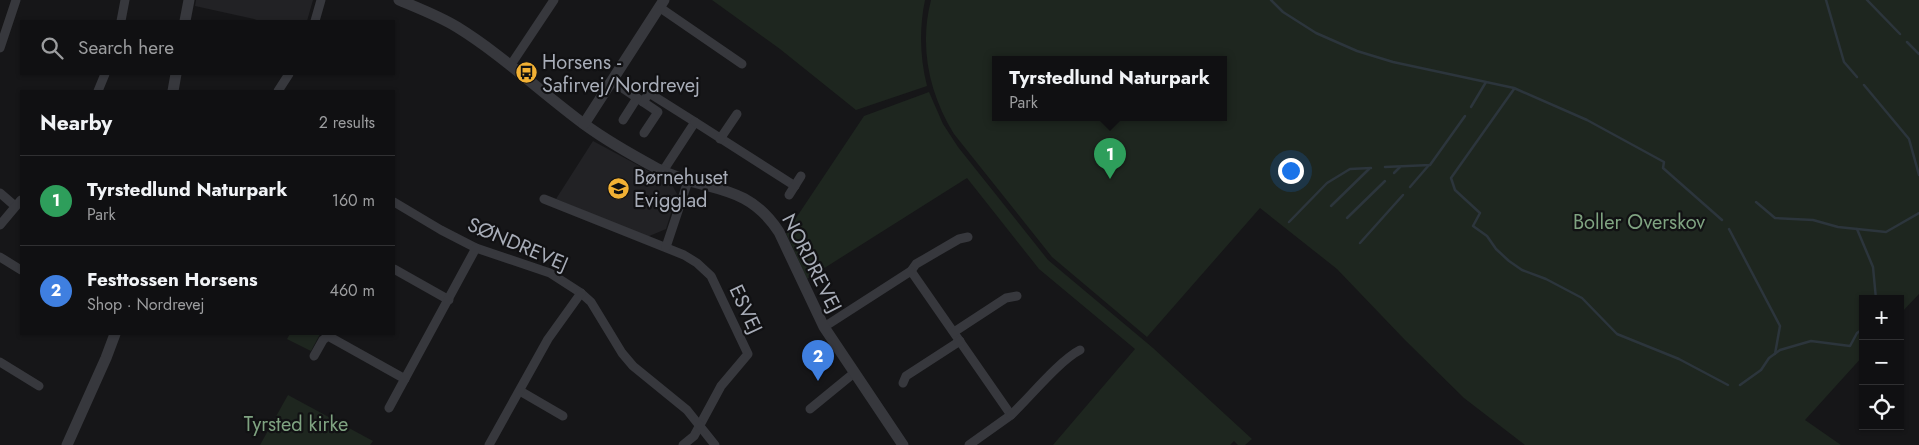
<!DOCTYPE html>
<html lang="en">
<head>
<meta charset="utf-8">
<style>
  :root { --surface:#101012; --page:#19191b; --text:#f1f3f6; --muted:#9c9d9f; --line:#303032; --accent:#db2777 }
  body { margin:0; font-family:Jost,sans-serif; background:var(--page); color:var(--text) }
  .controls { position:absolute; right:15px; bottom:15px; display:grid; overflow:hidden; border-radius:0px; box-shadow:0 1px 4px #0004 }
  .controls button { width:45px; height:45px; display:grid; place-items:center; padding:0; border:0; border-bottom:1px solid var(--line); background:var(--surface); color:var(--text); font:25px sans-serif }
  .you { position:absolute; left:1290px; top:170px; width:18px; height:18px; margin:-12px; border:4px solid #fff; border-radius:50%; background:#1a73e8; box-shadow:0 0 0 8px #1a73e833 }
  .badge { display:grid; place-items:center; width:32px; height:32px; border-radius:50%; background:var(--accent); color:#fff; font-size:16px; font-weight:700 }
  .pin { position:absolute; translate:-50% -41px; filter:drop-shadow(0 1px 2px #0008) }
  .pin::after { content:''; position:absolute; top:26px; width:18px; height:15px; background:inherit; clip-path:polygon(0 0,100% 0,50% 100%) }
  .popup { position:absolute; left:992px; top:56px; width:235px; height:65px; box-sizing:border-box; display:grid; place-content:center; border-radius:0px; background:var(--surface); filter:drop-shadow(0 1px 4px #0005); font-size:16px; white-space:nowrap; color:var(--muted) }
  .popup b { font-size:19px; color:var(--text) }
  .popup::after { content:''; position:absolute; left:50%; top:100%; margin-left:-10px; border:10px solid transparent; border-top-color:var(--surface) }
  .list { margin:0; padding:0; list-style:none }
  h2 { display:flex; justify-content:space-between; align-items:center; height:65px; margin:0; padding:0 20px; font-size:21px }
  h2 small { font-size:16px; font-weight:400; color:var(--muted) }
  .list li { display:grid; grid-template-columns:32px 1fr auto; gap:15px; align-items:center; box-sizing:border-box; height:90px; padding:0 20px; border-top:1px solid var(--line) }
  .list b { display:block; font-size:19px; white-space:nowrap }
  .list p { margin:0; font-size:16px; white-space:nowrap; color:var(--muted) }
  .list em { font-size:16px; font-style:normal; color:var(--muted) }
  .icon { flex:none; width:28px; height:28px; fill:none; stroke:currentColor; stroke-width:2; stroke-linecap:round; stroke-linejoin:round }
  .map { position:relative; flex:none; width:1919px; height:445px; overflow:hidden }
  .search { position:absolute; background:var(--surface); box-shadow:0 1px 4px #0004; left:20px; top:20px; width:375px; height:55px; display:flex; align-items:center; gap:12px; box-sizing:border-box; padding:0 18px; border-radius:0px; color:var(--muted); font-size:19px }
  .panel { position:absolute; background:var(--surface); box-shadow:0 1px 4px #0004; left:20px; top:90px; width:375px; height:245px; border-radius:0px }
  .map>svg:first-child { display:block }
  .built { fill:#222225 }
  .green { fill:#1e261f; fill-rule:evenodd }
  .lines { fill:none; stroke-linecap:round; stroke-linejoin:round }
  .stream { stroke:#2c353c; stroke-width:2.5 }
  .minor { stroke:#37383d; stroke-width:9 }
  .tertiary { stroke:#37383d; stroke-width:11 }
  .labels { text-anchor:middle; stroke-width:4.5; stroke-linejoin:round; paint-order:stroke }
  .poi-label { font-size:20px; fill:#a8adb8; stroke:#111113; text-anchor:start }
  .park-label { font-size:20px; fill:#7fa381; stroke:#111113 }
  .street-label { font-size:20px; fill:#a8adb8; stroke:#111113 }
</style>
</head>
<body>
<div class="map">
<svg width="1919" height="445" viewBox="0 0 1919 445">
  <rect width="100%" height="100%" fill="#161618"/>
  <!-- built -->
  <g class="built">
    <polygon points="196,0 313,0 307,21 259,21 254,19 195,6"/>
    <polygon points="593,141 671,183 677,194 666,229 647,237 556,199"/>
  </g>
  <!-- green -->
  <g class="green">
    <path d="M 712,0 L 925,0 C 919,29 920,58 927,86 L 856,110 L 780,49 Z"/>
    <path d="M 931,0 L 1919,0 L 1919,294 L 1900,314 L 1900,299 L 1863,299 L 1863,356 L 1805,420 L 1841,445 L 1525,445 L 1464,398 L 1405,340 L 1337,269 L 1260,208 L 1147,337 L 1052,257 L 954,134 C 929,93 919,47 931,0 ZM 996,60 L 1224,60 L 1224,118 L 996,118 Z"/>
    <polygon points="929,92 943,124 958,147 1048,260 1153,348 1252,439 1245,445 1238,445 1234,441 1230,445 1053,445 1135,349 1039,269 967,178 807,279 786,233 864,116"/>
    <polygon points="290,334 320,334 311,351 287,339"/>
    <polygon points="288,395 373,441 370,445 260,445"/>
  </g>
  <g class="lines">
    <!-- stream -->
    <g class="stream">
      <polyline points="1271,0 1283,12 1316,33 1357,51 1393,62 1514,88 1587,120 1664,162 1663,168 1722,220"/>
      <polyline points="1826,0 1844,62 1857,77"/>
      <polyline points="1867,0 1900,34"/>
      <polyline points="1907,42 1919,54"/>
      <polyline points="1864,85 1909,139 1919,175"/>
      <polyline points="1514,89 1451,178 1455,190 1480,213 1473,226 1487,236 1496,249 1509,261 1522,270 1546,279 1582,298 1617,334 1679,359 1728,385"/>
      <polyline points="1471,107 1486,82"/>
      <polyline points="1385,167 1430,165 1465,116"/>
      <polyline points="1394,173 1400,167"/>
      <polyline points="1410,187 1429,165"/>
      <polyline points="1756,202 1775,218 1813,220 1838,227 1886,232 1919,213"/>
      <polyline points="1331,206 1369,169"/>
      <polyline points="1347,218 1385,181"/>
      <polyline points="1289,222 1327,183 1350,169 1371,168"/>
      <polyline points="1729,229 1780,326 1775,354"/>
      <polyline points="1857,229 1873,267 1876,299"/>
      <polyline points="1360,243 1403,195"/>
      <polyline points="1740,385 1761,370 1769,358 1780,350 1811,341 1850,346 1857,333 1863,329"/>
    </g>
    <!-- minor -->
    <g class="minor">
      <polyline points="659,7 742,64"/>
      <polyline points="121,21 125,0"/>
      <polyline points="315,21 321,0"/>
      <polyline points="0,48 16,0"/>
      <polyline points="510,66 554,0"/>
      <polyline points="612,81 658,112 644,133"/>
      <polyline points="98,91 105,74"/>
      <polyline points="278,91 289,74"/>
      <polyline points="643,102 649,93 695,122 663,171"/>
      <polyline points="623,120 637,98"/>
      <polyline points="695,122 795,186"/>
      <polyline points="720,139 737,114"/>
      <polyline points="0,193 15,206"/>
      <polyline points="789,195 801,176"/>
      <polyline points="544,199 684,255 697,263 711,276 748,354 721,386 694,436 683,445"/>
      <polyline points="394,202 441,230 476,248 550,273 581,293 591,302 622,353 633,366 687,410 715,445"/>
      <polyline points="0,225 21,200"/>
      <polyline points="666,247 688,181"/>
      <polyline points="0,257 21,270"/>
      <polyline points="394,269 449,300"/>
      <polyline points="911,271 916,264 959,239 968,237"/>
      <polyline points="824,327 911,271 1011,415 969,445"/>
      <polyline points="954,332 1006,298 1017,296"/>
      <polyline points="314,356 323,340 328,336 405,379"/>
      <polyline points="0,362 39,386"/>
      <polyline points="903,383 906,376 960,341"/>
      <polyline points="520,391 563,416"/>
      <polyline points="389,408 476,248"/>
      <polyline points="810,409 854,373"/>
      <path d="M 1011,415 C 1029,398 1060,360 1080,350"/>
      <polyline points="489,445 548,339 581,293"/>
    </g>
    <!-- tertiary -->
    <g class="tertiary">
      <path d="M 399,0 C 418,8 439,16 457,27 C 501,54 542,93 584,124 C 607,141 632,155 658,169 C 706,193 746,181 779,232 L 824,327 L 903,445"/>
      <polyline points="185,21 189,0"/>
      <polyline points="173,91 176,74"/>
      <polyline points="584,124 664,0"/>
      <polyline points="67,445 106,358 115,334"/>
    </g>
  </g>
  <!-- icons -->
  <defs>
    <symbol id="bus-disc" viewBox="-11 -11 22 22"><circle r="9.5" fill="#f2b134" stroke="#111113"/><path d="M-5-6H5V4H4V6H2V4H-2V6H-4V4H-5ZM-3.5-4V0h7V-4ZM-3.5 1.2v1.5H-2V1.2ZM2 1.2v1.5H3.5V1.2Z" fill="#111"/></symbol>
    <symbol id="school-disc" viewBox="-11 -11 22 22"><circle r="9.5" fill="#f2b134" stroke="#111113"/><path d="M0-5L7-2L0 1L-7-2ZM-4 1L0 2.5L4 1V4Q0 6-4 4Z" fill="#111"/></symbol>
  </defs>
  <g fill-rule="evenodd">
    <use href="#bus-disc" x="514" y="60" width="25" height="25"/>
    <use href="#school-disc" x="606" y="176" width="25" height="25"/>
  </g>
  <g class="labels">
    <!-- poi labels -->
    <g class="poi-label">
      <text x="542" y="69">Horsens -<tspan x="542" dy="23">Safirvej/Nordrevej</tspan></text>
      <text x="634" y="184">Børnehuset<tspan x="634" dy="23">Evigglad</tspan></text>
    </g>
    <!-- park labels -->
    <g class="park-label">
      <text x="1639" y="229">Boller Overskov</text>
      <text x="296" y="431">Tyrsted kirke</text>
    </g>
    <!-- street labels -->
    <g class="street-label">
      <text transform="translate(518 244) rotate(23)" y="7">SØNDREVEJ</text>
      <text transform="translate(812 263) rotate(63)" y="7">NORDREVEJ</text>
      <text transform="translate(746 309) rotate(65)" y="7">ESVEJ</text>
    </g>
  </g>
</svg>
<div class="controls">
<button>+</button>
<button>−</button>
<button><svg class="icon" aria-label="locate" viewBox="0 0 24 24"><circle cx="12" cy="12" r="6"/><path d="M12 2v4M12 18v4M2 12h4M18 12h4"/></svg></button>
</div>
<div class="you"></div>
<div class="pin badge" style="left:1110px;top:179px;background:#2e9e5b">1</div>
<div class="popup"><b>Tyrstedlund Naturpark</b>Park</div>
<div class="pin badge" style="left:818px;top:381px;background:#3f7fe0">2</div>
<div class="search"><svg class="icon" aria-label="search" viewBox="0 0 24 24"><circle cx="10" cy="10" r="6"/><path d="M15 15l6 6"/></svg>Search here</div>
<section class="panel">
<h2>Nearby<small>2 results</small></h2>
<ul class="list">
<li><span class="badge" style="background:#2e9e5b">1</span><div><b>Tyrstedlund Naturpark</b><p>Park</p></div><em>160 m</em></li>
<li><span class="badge" style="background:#3f7fe0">2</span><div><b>Festtossen Horsens</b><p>Shop · Nordrevej</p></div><em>460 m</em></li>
</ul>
</section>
</div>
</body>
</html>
